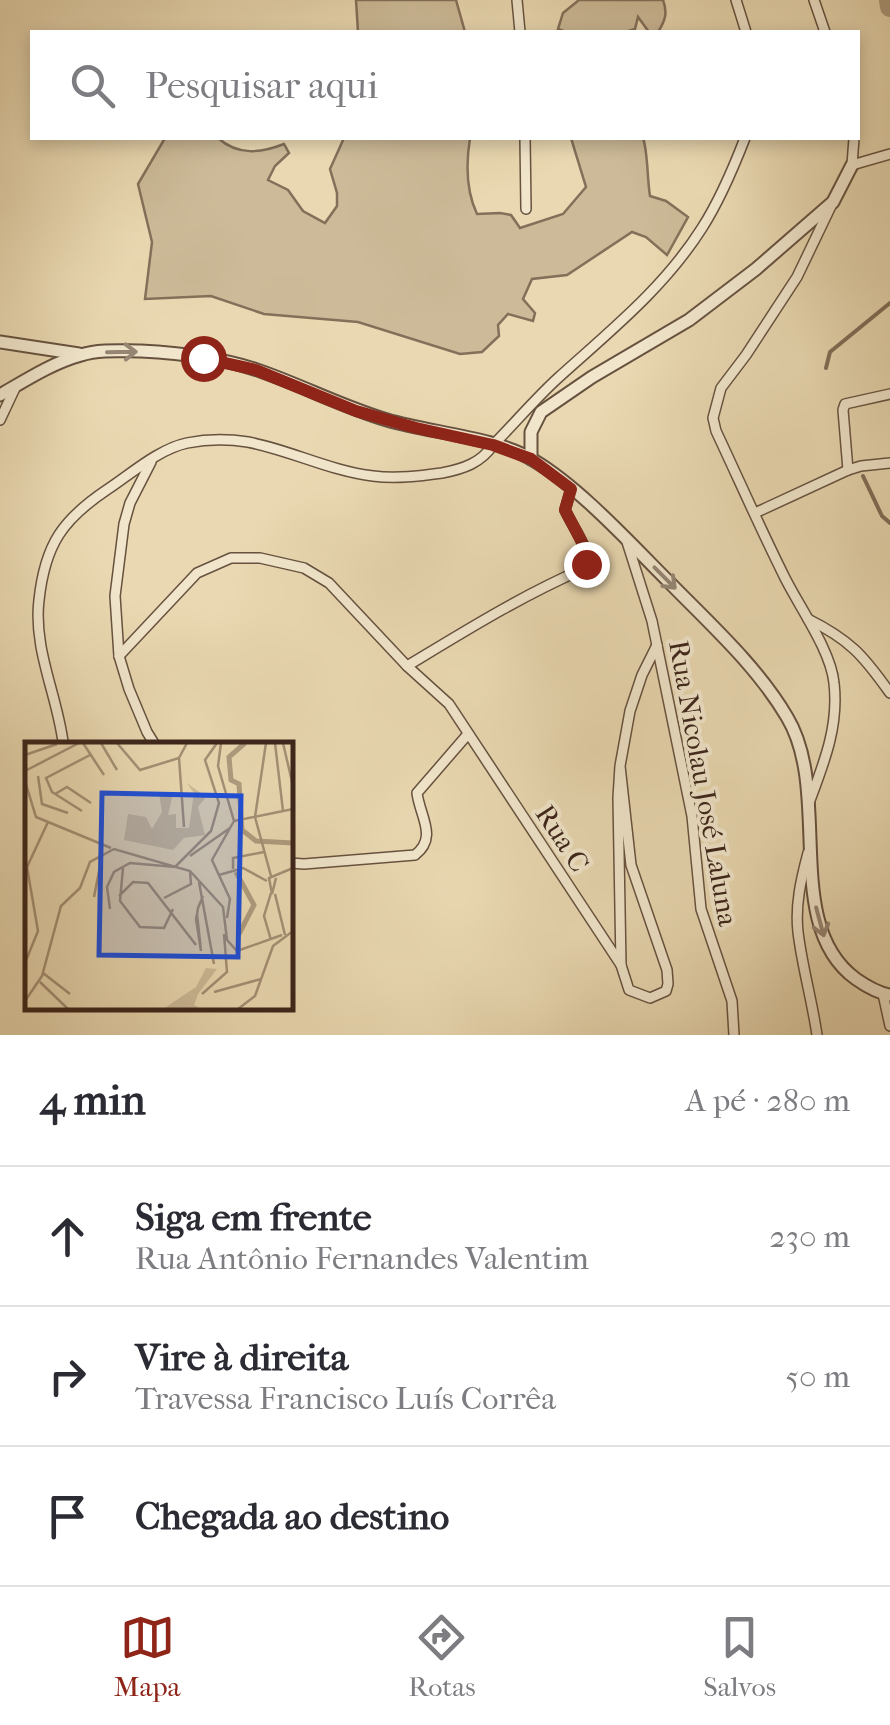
<!DOCTYPE html>
<html lang="pt">
<head>
<meta charset="utf-8">
<style>
  :root { --surface:#fff; --page:#f7f7f7; --text:#2b2b33; --muted:#7c7c81; --line:#e1e1e2; --accent:#8f2418 }
  body { margin:0; font-family:"IM FELL French Canon",serif; background:var(--page); color:var(--text) }
  .stop { position:absolute; width:30px; height:30px; margin:-22px; border:8px solid #8f2418; border-radius:50%; background:#fff }
  .stop.end { background:#8f2418; border-color:#fff; box-shadow:0 2px 10px #0008 }
  .list { margin:0; padding:0; list-style:none }
  h2 { display:flex; justify-content:space-between; align-items:center; height:130px; margin:0; padding:0 40px; font-size:42px }
  h2 small { font-size:32px; font-weight:400; color:var(--muted) }
  .list li { display:grid; grid-template-columns:65px 1fr auto; gap:30px; align-items:center; box-sizing:border-box; height:140px; padding:0 40px; border-top:2px solid var(--line) }
  .list b { display:block; font-size:38px; white-space:nowrap }
  .list p { margin:0; font-size:32px; white-space:nowrap; color:var(--muted) }
  .list em { font-size:32px; font-style:normal; color:var(--muted) }
  .icon { flex:none; width:55px; height:55px; fill:none; stroke:currentColor; stroke-width:2; stroke-linecap:round; stroke-linejoin:round }
  .map { position:relative; flex:none; width:890px; height:1035px; overflow:hidden }
  .search { position:absolute; background:var(--surface); box-shadow:0 5px 15px #0003; left:30px; right:30px; top:30px; height:110px; display:flex; align-items:center; gap:25px; box-sizing:border-box; padding:0 35px; border-radius:0px; color:var(--muted); font-size:38px }
  .sheet { height:550px; background:var(--surface) }
  nav { display:flex; justify-content:space-around; align-items:center; box-sizing:border-box; height:140px; border-top:2px solid var(--line); background:var(--surface); font-size:28px; color:var(--muted) }
  nav a { display:grid; justify-items:center; gap:5px }
  nav .on { color:var(--accent) }
  .map>svg:first-child { display:block }
  .green { fill:#ccba98; stroke:#84705a; stroke-width:2.5 }
  .lines { fill:none; stroke-linecap:round; stroke-linejoin:round }
  .stream { stroke:#806c56; stroke-width:4 }
  .river { stroke:#ae9b7e; stroke-width:20 }
  .minor-casing { stroke:#675240; stroke-width:12 }
  .tertiary-casing { stroke:#675240; stroke-width:15 }
  .minor { stroke:#f1e6cc; stroke-width:9 }
  .tertiary { stroke:#f1e6cc; stroke-width:11 }
  .oneway { stroke:#968674 }
  .route { stroke:#8f2418; stroke-width:12 }
  .labels { text-anchor:middle; stroke-width:8; stroke-linejoin:round; paint-order:stroke }
  .street-label { font-size:28px; fill:#3c251b; stroke:#f1e6cc }
  .inset-river { fill:none; stroke:#ae9b7e; stroke-width:5 }
  .inset-road { fill:none; stroke:#a49075; stroke-width:2.5 }
  .view { fill:#1d4ed8; fill-opacity:0.15; stroke:#1d4ed8; stroke-width:5 }
  .inset-edge { fill:none; stroke:#3c251b; stroke-width:5 }
</style>
</head>
<body>
<div class="map">
<svg width="890" height="1035" viewBox="0 0 890 1035">
  <rect width="100%" height="100%" fill="#e9d8b1"/>
  <filter id="stains"><feTurbulence type="fractalNoise" baseFrequency=".002" numOctaves="4"/><feColorMatrix values="0 0 0 0 .2 0 0 0 0 .09 0 0 0 0 .02 0 0 0 .5 -.17"/></filter>
  <radialGradient id="worn" r=".72"><stop offset=".6" stop-color="#630" stop-opacity="0"/><stop offset="1" stop-color="#630" stop-opacity=".3"/></radialGradient>
  <!-- green -->
  <g class="green">
    <polygon points="356,0 456,0 465,32 358,32"/>
    <path d="M 579,0 L 663,0 C 668,13 665,21 658,32 L 649,32 L 638,17 L 635,29 L 625,32 L 566,32 L 558,29 L 563,13 Z"/>
    <path d="M 165,138 L 218,138 C 238,156 261,153 284,144 L 289,153 L 275,166 L 268,180 L 288,190 L 303,211 L 325,223 L 337,206 L 337,193 L 330,169 L 344,138 L 470,138 C 466,163 466,191 477,214 L 500,213 L 511,215 L 520,228 L 563,214 L 586,187 L 571,138 L 643,138 C 648,152 647,178 650,196 L 666,201 L 688,217 L 667,255 L 646,237 L 632,232 L 567,275 L 532,279 L 523,299 L 535,313 L 533,321 L 508,314 L 498,325 L 499,336 L 482,352 L 460,354 L 358,322 L 264,314 L 211,296 L 145,299 L 152,242 L 138,184 Z"/>
  </g>
  <g class="lines">
    <!-- stream -->
    <g class="stream">
      <polyline points="826,368 830,352 890,303"/>
      <polyline points="863,476 882,516 890,523"/>
    </g>
    <!-- river -->
    <polyline class="river" points="889,0 890,7"/>
    <defs>
      <g id="minor">
        <polyline points="517,0 520,32"/>
        <polyline points="736,0 746,32"/>
        <polyline points="814,0 825,32"/>
        <polyline points="525,138 526,209"/>
        <polyline points="854,138 852,165 890,154"/>
        <polyline points="0,420 16,386"/>
        <polyline points="151,462 130,503 124,524 115,596 119,656 129,689 147,732 155,745"/>
        <polyline points="848,470 843,410 845,404 890,394"/>
        <polyline points="755,513 848,470 861,466 890,463"/>
        <polyline points="627,542 652,621 692,816 701,909 732,1001 734,1035"/>
        <path d="M 808,619 C 850,640 863,655 890,693"/>
        <polyline points="119,656 197,573 231,558 260,558 304,568 329,583 407,666 449,704 621,965"/>
        <path d="M 407,666 C 465,631 521,596 583,569 C 593,549 573,529 565,510 L 571,489"/>
        <path d="M 63,742 C 57,695 33,648 39,600 C 45,544 63,519 108,489 C 132,473 159,449 187,443 C 207,439 229,439 248,442 C 290,450 330,471 373,476 C 396,479 420,476 442,473 C 463,469 481,463 493,445 C 515,423 535,399 558,378 C 610,331 664,288 702,228 C 720,200 733,169 745,138"/>
        <polyline points="620,766 631,865 667,970 668,984 666,991 650,998 629,990 621,965 618,798 620,766 630,711 642,675 657,645"/>
        <path d="M 809,803 C 824,763 839,726 834,683 C 831,651 800,608 785,578 C 761,530 739,480 716,431 L 713,418 L 721,388 L 746,355 L 797,277 L 832,204"/>
        <path d="M 808,853 C 801,879 795,905 798,932 C 802,966 812,1000 817,1035"/>
        <path d="M 290,863 L 304,864 L 415,855 C 438,837 420,817 417,793 L 468,734"/>
        <polyline points="883,994 890,1026"/>
      </g>
      <g id="tertiary">
        <polyline points="0,342 79,354"/>
        <path d="M 0,395 C 26,380 52,363 81,355 C 100,349 122,351 141,351 C 180,353 223,358 260,371 C 303,386 343,407 387,420 C 431,433 495,437 533,460 C 579,487 629,542 668,581 C 709,623 757,666 787,717 C 833,793 781,925 856,979 C 866,986 878,993 890,995"/>
        <polyline points="531,459 531,432 541,412 592,377 689,320 756,269 833,202 852,165"/>
      </g>
    </defs>
    <!-- minor casing -->
    <use href="#minor" class="minor-casing"/>
    <!-- tertiary casing -->
    <use href="#tertiary" class="tertiary-casing"/>
    <!-- minor -->
    <use href="#minor" class="minor"/>
    <!-- tertiary -->
    <use href="#tertiary" class="tertiary"/>
  </g>
  <!-- one-way arrows -->
  <defs><path id="oneway-shaft" d="M-6 0H5M1.5-3L5.5 0L1.5 3" fill="none" stroke-width="1.6" stroke-linecap="round" stroke-linejoin="round" transform="scale(2.5)"/></defs>
  <g class="oneway">
    <use href="#oneway-shaft" transform="translate(122 352) rotate(-1)"/>
    <use href="#oneway-shaft" transform="translate(665 578) rotate(45)"/>
    <use href="#oneway-shaft" transform="translate(820 922) rotate(75)"/>
  </g>
  <g class="lines">
    <!-- route -->
    <polyline class="route" points="203,358 256,370 356,411 416,428 493,445 531,459 571,489 565,510 586,550 586,564"/>
  </g>
  <g class="labels">
    <!-- street labels -->
    <g class="street-label">
      <text transform="translate(704 783) rotate(80)" y="10">Rua Nicolau José Laluna</text>
      <text transform="translate(563 838) rotate(57)" y="10">Rua C</text>
    </g>
  </g>
  <!-- overview -->
  <g transform="translate(25 742)">
    <rect width="268" height="268" fill="#e9d8b1"/>
    <path d="M 162,41 L 181,55 L 173,65 L 180,93 L 159,96 L 148,108 L 99,98 L 103,72 L 121,75 L 127,87 L 137,70 L 134,51 L 148,52 L 143,73 L 151,72 L 151,86 L 164,86 L 169,51 ZM 181,226 L 192,227 L 173,252 L 169,263 L 177,267 L 138,267 L 171,245 Z" fill="#ccba98"/>
    <path class="inset-river" d="M 220,1 L 204,15 L 206,38 L 214,42 L 217,88 L 231,99 L 268,101M 211,130 L 229,163 L 214,192"/>
    <path class="inset-road" d="M 58,1 L 79,33M 76,1 L 92,28M 92,1 L 115,28 L 154,16M 196,1 L 193,24 L 209,79M 241,1 L 230,75 L 246,134M 250,1 L 258,69M 258,1 L 268,44M 0,13 L 32,2M 0,29 L 54,1M 13,34 L 17,62 L 43,71M 0,39 L 11,75 L 86,106M 30,52 L 42,45 L 66,61M 57,69 L 27,50 L 21,36 L 65,13M 209,79 L 268,67M 159,85 L 154,16 L 162,1M 165,114 L 205,86M 98,126 L 95,159 L 115,185 L 139,186 L 148,167M 208,127 L 208,116 L 239,110M 194,133 L 218,126 L 242,139M 251,136 L 247,152 L 244,136 L 268,126M 174,140 L 189,222M 246,151 L 239,174 L 246,198M 250,152 L 260,193M 94,154 L 108,140 L 123,141 L 171,203M 69,155 L 77,114M 139,156 L 166,142 L 165,129M 85,167 L 82,145 L 89,130 L 105,121 L 150,125 L 186,89 L 194,61 L 180,18 L 192,1M 172,172 L 176,209 L 171,177 L 172,172 L 173,166 L 178,154M 202,176 L 205,157 L 187,118 L 209,79M 0,221 L 13,189 L 2,125 L 23,80M 18,231 L 45,252M 15,240 L 43,267M 189,250 L 236,237M 177,252 L 202,230 L 199,192M 0,259 L 17,234 L 36,164 L 55,146 L 65,120 L 89,107 L 165,129 L 198,165 L 202,198 L 212,209 L 257,193M 213,267 L 230,254 L 248,204 L 268,189"/>
    <path class="view" d="M 77,51 L 216,54 L 213,215 L 74,213 Z"/>
    <rect width="268" height="268" class="inset-edge"/>
  </g>
  <rect width="100%" height="100%" filter="url(#stains)"/>
  <rect width="100%" height="100%" fill="url(#worn)"/>
</svg>
<div class="stop" style="left:203px;top:358px"></div>
<div class="stop end" style="left:586px;top:564px"></div>
<div class="search"><svg class="icon" aria-label="search" viewBox="0 0 24 24"><circle cx="10" cy="10" r="6"/><path d="M15 15l6 6"/></svg>Pesquisar aqui</div>
</div>
<section class="sheet">
<h2>4 min<small>A pé · 280 m</small></h2>
<ul class="list">
<li><svg class="icon" aria-label="ahead" viewBox="0 0 24 24"><path d="M12 20V5M6 11l6-6 6 6"/></svg><div><b>Siga em frente</b><p>Rua Antônio Fernandes Valentim</p></div><em>230 m</em></li>
<li><svg class="icon" aria-label="right" viewBox="0 0 24 24"><path d="M7 20v-9h11M14 6l5 5-5 5"/></svg><div><b>Vire à direita</b><p>Travessa Francisco Luís Corrêa</p></div><em>50 m</em></li>
<li><svg class="icon" aria-label="arrive" viewBox="0 0 24 24"><path d="M6 21V4h12l-3 4 3 4H6"/></svg><div><b>Chegada ao destino</b></div></li>
</ul>
</section>
<nav>
<a class="on"><svg class="icon" aria-label="map" viewBox="0 0 24 24"><path d="M3 6l6-2 6 2 6-2v14l-6 2-6-2-6 2zM9 4v14M15 6v14"/></svg>Mapa</a>
<a><svg class="icon" aria-label="directions" viewBox="0 0 24 24"><path d="M12 3l9 9-9 9-9-9zM9 14v-3h6M13 9l2 2-2 2"/></svg>Rotas</a>
<a><svg class="icon" aria-label="saved" viewBox="0 0 24 24"><path d="M7 4h10v16l-5-4-5 4z"/></svg>Salvos</a>
</nav>
</body>
</html>
